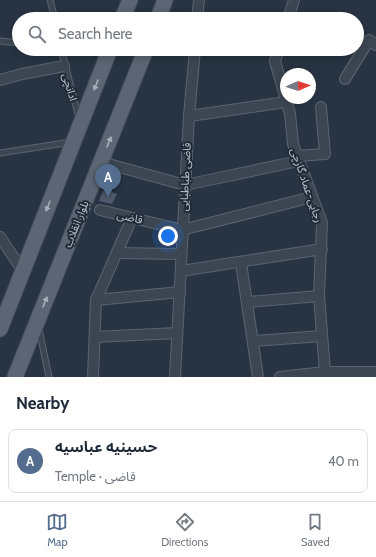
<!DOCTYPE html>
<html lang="en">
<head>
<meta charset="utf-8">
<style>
  :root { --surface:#fff; --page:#f2f2f3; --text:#1f2937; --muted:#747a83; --line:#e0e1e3; --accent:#546c8d }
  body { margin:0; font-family:Cabin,"Noto Sans Arabic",sans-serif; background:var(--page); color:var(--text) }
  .compass { position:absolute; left:280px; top:68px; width:36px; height:36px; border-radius:50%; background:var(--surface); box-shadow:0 2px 10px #0003; rotate:87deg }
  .you { position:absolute; left:168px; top:236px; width:14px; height:14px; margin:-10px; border:3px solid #fff; border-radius:50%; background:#1a73e8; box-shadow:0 0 0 6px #1a73e833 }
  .badge { display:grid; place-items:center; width:26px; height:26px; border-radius:50%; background:var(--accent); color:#fff; font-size:13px; font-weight:700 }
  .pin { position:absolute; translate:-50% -33px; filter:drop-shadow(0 1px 2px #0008) }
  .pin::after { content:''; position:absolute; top:21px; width:14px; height:12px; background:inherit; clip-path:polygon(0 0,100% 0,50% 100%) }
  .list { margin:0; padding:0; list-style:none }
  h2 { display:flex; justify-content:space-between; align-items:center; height:52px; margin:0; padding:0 16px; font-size:17px }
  h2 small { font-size:13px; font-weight:400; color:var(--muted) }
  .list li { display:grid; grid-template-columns:26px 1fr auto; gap:12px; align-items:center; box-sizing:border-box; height:64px; margin:0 8px 8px; padding:0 8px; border:1px solid var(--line); border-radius:8px }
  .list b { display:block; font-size:15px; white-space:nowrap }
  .list p { margin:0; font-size:13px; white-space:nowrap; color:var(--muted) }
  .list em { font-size:13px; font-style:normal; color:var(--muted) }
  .icon { flex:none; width:22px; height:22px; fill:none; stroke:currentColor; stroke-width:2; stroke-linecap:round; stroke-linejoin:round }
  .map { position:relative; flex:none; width:376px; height:377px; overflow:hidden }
  .search { position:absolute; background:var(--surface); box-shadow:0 2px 10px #0003; left:12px; right:12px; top:12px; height:44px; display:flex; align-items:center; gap:10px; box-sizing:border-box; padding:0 14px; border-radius:22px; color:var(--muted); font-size:15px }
  .sheet { height:124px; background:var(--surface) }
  nav { display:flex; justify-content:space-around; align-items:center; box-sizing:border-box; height:56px; border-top:1px solid var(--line); background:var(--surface); font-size:11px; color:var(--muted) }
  nav a { display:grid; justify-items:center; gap:2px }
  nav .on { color:var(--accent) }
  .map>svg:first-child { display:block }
  .building { fill:#4e5b6c }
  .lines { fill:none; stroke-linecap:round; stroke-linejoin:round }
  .service-casing { stroke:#5b6470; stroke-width:7 }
  .minor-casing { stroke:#5b6470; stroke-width:12 }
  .primary-casing { stroke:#464f5c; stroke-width:17 }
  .service { stroke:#3c4653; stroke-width:5 }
  .minor { stroke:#3c4653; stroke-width:10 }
  .primary { stroke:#5b6573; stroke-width:15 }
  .oneway { fill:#a7afba }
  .labels { text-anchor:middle; stroke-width:4; stroke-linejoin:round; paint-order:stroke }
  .street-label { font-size:11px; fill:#bac1cc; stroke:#212b38 }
</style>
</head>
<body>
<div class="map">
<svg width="376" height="377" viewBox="0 0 376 377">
  <rect width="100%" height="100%" fill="#283443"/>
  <!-- building -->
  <polygon class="building" points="104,189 117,194 112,204 99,201"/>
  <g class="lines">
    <defs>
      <g id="service">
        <polyline points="50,0 55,19"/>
        <polyline points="0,41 19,43"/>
        <polyline points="61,49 79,118"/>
        <polyline points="0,153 71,142"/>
        <polyline points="39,329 49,377"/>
      </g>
      <g id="minor">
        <polyline points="197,19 199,0"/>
        <polyline points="288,19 294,0"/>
        <polyline points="279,49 275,61 290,114 293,144 322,223 319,296 325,372"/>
        <polyline points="345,79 369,40 376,45"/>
        <polyline points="0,80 22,74 64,66"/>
        <polyline points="189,116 286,102"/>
        <polyline points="297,156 325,154 321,107"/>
        <polyline points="101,162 185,185 299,161"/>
        <polyline points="100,210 182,230 312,197"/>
        <polyline points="0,237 23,271"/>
        <polyline points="117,253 181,254"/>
        <polyline points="241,263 258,377"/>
        <polyline points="181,271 322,249"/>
        <polyline points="96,300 180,292"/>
        <polyline points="247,302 319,296"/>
        <polyline points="95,337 177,333"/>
        <polyline points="253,341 322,336"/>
        <polyline points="93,377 96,300 132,218"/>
        <polyline points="175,377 189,116 195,49"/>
        <polyline points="280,377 325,372 376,372"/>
      </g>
      <g id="primary">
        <polyline points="122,19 130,0"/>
        <polyline points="158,19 165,0"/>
        <polyline points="0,329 110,49"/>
        <polyline points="15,377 146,49"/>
      </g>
    </defs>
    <!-- service casing -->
    <use href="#service" class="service-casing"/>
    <!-- minor casing -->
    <use href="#minor" class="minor-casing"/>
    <!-- primary casing -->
    <use href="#primary" class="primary-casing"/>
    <!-- service -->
    <use href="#service" class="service"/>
    <!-- minor -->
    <use href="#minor" class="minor"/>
    <!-- primary -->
    <use href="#primary" class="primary"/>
  </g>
  <!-- one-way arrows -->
  <defs><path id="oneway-solid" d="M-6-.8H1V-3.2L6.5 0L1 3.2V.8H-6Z"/></defs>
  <g class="oneway">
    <use href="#oneway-solid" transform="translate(96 85) rotate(112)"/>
    <use href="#oneway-solid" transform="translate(109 142) rotate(-68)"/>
    <use href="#oneway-solid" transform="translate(48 206) rotate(112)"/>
    <use href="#oneway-solid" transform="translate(45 302) rotate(-68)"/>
  </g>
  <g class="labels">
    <!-- street labels -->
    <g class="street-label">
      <text transform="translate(70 87) rotate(74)" y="4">ادانچی</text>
      <text transform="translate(185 177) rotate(-87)" y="4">قاضی طباطبایی</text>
      <text transform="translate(307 185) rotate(71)" y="4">رجایی-عماد گازچی</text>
      <text transform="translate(130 217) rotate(13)" y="4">قاضی</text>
      <text transform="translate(76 224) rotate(-68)" y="4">بلوار انقلاب</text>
    </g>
  </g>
</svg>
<svg class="compass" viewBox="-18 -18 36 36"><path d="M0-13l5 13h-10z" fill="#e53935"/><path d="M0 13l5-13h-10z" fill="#747a83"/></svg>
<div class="you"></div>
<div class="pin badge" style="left:108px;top:197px">A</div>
<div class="search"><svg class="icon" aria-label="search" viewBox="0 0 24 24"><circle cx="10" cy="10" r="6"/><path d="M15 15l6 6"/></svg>Search here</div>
</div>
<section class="sheet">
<h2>Nearby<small></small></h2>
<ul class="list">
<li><span class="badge">A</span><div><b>حسینیه عباسیه</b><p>Temple · قاضی</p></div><em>40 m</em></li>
</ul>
</section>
<nav>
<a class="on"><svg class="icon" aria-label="map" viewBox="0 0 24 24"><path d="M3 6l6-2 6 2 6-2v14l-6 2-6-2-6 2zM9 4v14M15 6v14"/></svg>Map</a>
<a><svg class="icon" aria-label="directions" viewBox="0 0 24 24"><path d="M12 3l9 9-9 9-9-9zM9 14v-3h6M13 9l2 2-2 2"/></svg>Directions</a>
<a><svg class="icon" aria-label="saved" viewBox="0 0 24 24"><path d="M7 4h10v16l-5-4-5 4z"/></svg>Saved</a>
</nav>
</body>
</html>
